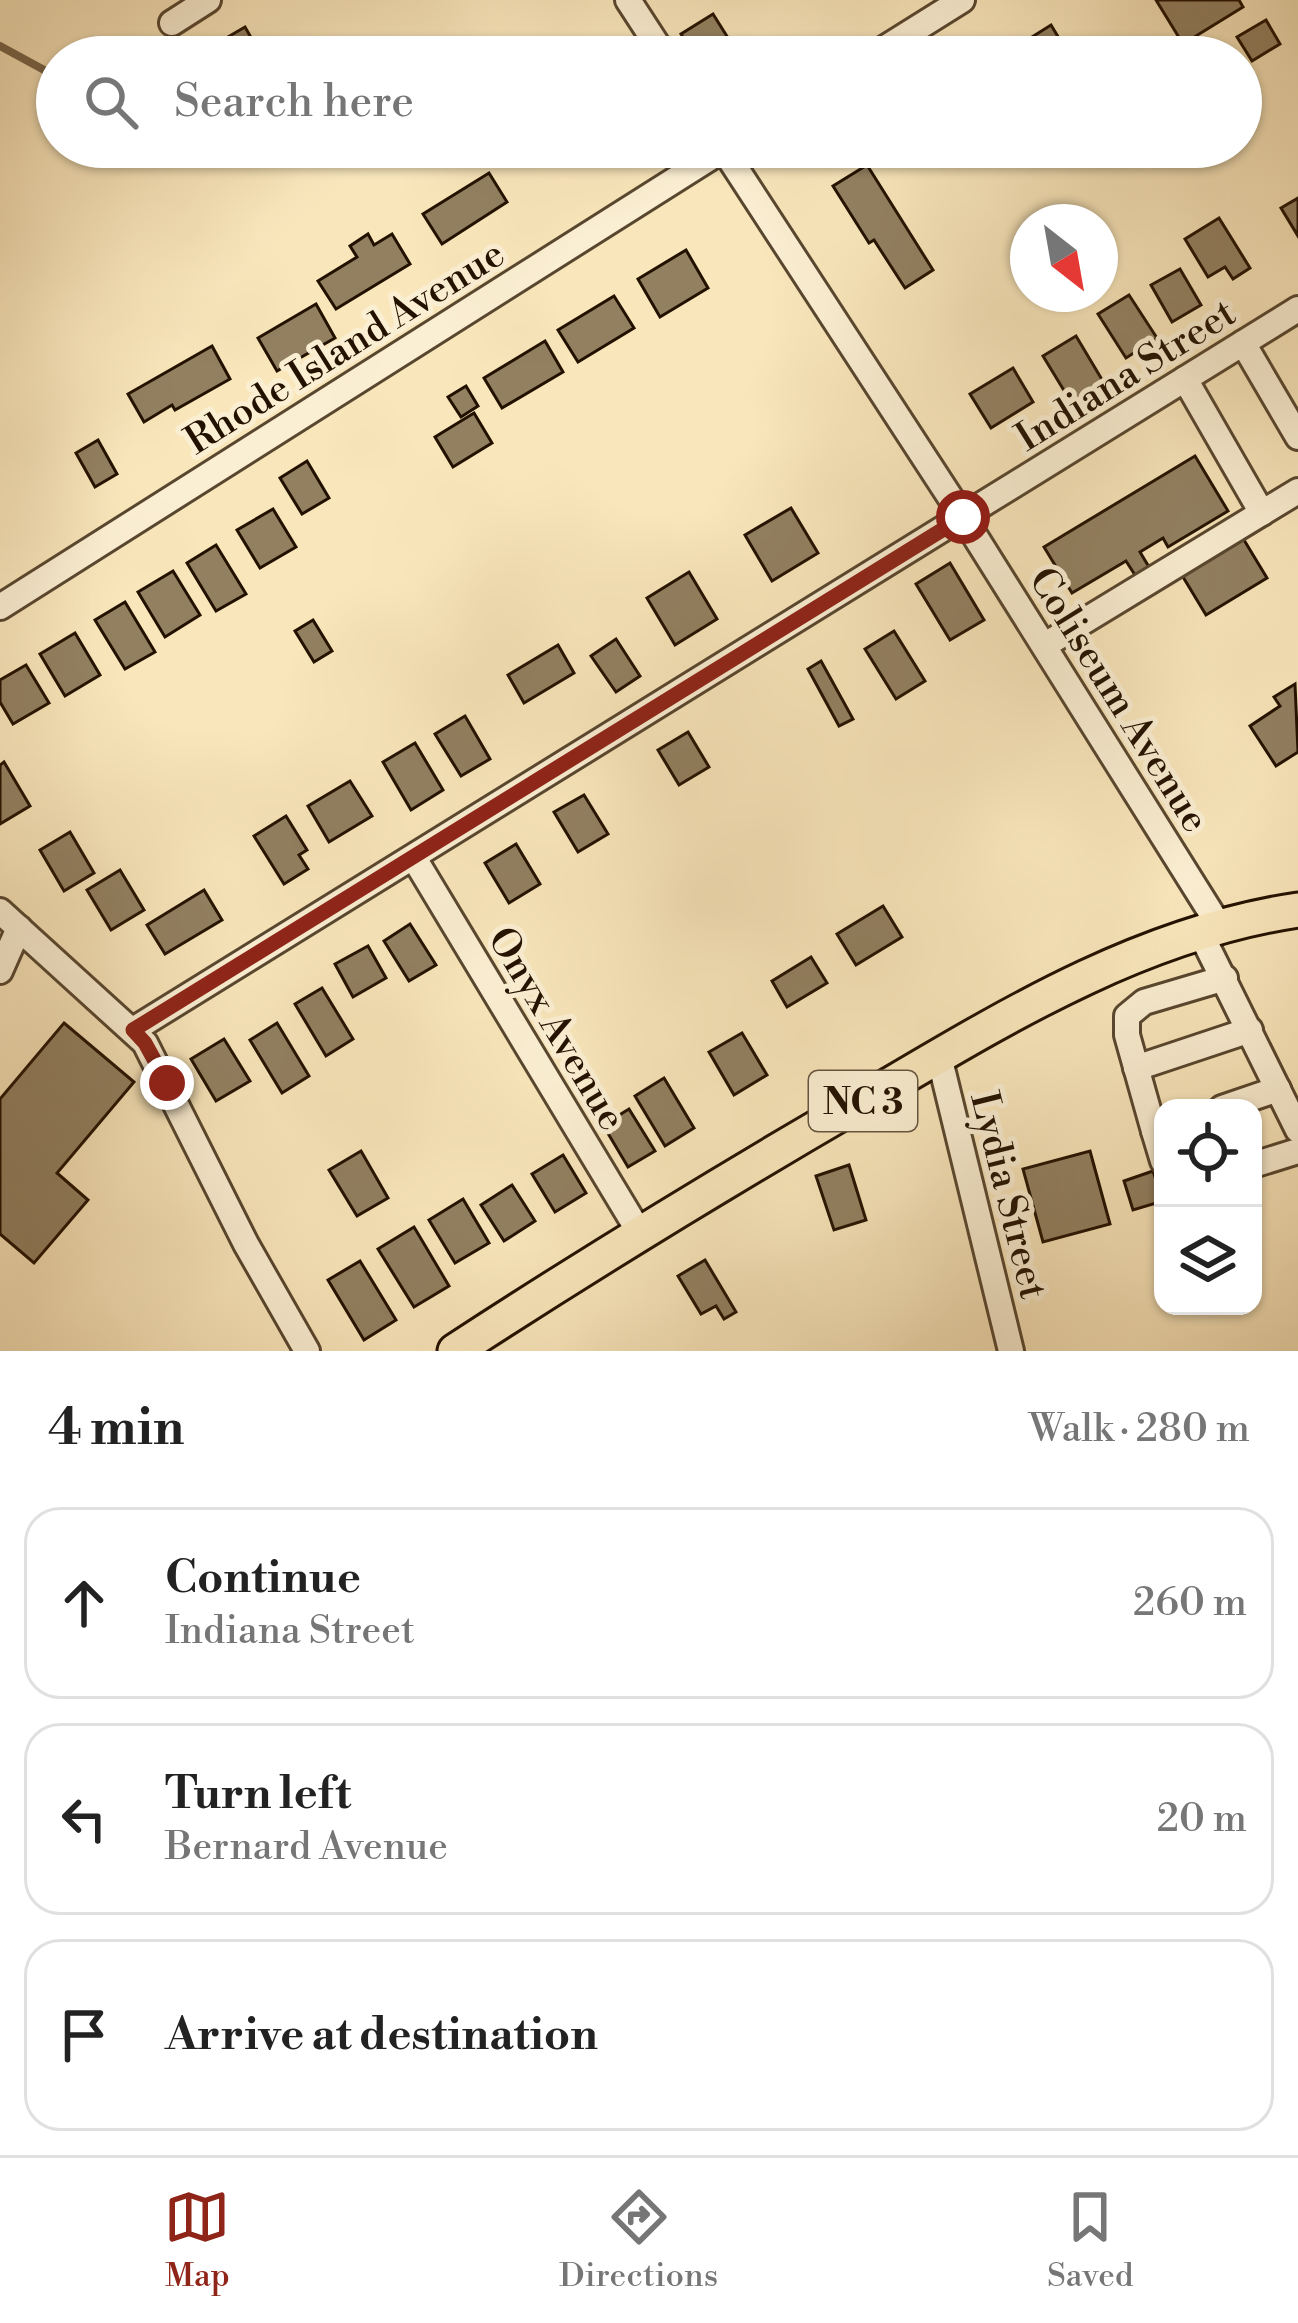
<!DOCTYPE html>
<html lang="en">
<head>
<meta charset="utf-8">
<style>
  :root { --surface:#fff; --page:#f6f6f6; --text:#222; --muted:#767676; --line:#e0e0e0; --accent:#8f2418 }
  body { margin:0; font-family:"Libre Bodoni",serif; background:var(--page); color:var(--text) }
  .controls { position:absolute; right:36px; bottom:36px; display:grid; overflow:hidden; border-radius:24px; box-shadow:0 3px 9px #0004 }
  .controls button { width:108px; height:108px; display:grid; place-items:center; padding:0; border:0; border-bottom:3px solid var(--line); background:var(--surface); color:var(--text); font:60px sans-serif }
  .compass { position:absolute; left:1010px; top:204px; width:108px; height:108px; border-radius:50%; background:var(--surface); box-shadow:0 3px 9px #0004; rotate:149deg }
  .stop { position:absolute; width:36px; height:36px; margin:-27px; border:9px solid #8f2418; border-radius:50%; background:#fff }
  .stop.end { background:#8f2418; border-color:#fff; box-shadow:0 3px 12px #0008 }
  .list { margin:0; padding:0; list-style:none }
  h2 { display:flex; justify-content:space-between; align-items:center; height:156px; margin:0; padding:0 48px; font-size:51px }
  h2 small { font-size:39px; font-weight:400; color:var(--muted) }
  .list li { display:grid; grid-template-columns:78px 1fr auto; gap:36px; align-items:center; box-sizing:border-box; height:192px; margin:0 24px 24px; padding:0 24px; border:3px solid var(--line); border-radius:36px }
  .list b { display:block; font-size:45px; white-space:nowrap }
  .list p { margin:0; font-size:39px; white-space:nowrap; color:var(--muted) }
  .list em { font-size:39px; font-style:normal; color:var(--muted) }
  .icon { flex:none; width:66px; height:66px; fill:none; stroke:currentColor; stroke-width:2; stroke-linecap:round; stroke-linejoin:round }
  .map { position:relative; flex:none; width:1298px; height:1351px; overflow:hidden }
  .search { position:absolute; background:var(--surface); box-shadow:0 3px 9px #0004; left:36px; right:36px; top:36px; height:132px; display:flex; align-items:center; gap:30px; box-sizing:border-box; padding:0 42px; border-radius:66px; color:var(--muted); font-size:45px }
  .sheet { height:804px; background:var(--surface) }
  nav { display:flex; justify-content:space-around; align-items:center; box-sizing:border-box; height:168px; border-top:3px solid var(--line); background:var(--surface); font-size:33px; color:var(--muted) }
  nav a { display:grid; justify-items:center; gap:6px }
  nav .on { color:var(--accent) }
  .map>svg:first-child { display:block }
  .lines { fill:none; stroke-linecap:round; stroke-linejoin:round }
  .stream { stroke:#78664a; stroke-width:8 }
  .building { fill:#928061; stroke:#231100; stroke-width:3 }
  .minor-casing { stroke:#58462f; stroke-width:30 }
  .major-casing { stroke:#231100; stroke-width:39 }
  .minor { stroke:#fbefd3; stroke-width:24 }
  .major { stroke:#f9e6bb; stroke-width:33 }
  .route { stroke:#8f2418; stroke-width:15 }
  .labels { text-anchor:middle; stroke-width:10; stroke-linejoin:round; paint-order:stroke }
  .shield { fill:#fbefd3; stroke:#64543f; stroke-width:3 }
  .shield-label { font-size:36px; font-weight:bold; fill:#231100 }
  .street-label { font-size:39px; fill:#231100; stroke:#fbefd3 }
</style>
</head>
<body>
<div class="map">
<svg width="1298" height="1351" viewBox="0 0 1298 1351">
  <rect width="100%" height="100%" fill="#f9e6bb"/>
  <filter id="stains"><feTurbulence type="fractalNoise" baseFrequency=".00167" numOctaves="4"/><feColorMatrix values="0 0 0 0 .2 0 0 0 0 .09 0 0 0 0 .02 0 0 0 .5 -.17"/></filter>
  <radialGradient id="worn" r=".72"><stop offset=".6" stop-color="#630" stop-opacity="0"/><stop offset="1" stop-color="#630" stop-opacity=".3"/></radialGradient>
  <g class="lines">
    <!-- stream -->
    <g class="stream">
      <polyline points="0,46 57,77"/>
      <polyline points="171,147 195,152 213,147"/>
      <polyline points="496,147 497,147"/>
    </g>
  </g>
  <!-- building -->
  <g class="building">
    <polygon points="1156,0 1239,0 1243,7 1183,44"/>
    <polygon points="713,14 740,57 695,57 681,34"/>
    <polygon points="1266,20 1280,44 1252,61 1237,37"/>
    <polygon points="1051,25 1063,45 1050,57 1000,57"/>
    <polygon points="245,27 262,57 198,57 197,55"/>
    <polygon points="867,165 933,270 905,288 874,240 869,243 833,186"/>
    <polygon points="489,173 507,202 442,244 423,214"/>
    <polygon points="1298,198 1298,236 1281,208"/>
    <polygon points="1219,218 1250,268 1233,279 1225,267 1208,277 1185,239"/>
    <polygon points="368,234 374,245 392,234 410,264 336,309 318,281 357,257 350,246"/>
    <polygon points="686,250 708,288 660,317 638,279"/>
    <polygon points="1180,269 1201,305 1172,322 1151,285"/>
    <polygon points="1129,295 1157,338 1126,358 1098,314"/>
    <polygon points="614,296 634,328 578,362 558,330"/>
    <polygon points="316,304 335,338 277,371 258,338"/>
    <polygon points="1076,336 1104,383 1071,402 1043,356"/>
    <polygon points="545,341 563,372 502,408 484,378"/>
    <polygon points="212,346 230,379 175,410 172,405 144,422 128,394"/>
    <polygon points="1013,368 1033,402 991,428 970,394"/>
    <polygon points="466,386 478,406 461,417 448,397"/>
    <polygon points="474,413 492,443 453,467 435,437"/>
    <polygon points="98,440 117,474 95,487 76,453"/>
    <polygon points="1195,456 1228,511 1168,547 1163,538 1140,552 1149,567 1135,575 1126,561 1072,593 1044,547"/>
    <polygon points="307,461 329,498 302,514 280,478"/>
    <polygon points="791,508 818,553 772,581 745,535"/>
    <polygon points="273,509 296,547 260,568 237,530"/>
    <polygon points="1241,535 1267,578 1206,615 1180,572"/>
    <polygon points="216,545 246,594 216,611 187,563"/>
    <polygon points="950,563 984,620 950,640 916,584"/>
    <polygon points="173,571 200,615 165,637 138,592"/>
    <polygon points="689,572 717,619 675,645 647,598"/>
    <polygon points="125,602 155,652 125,669 95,620"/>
    <polygon points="313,620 332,651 314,662 295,631"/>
    <polygon points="894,631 925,681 896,699 865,649"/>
    <polygon points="75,633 100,675 65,696 40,654"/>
    <polygon points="616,639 640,676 616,692 591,656"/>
    <polygon points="558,645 574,673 524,703 508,675"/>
    <polygon points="821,661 853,719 839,726 808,669"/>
    <polygon points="26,665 49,703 13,724 0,702 0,680"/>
    <polygon points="1295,684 1298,752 1276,766 1250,726 1280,706 1274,697"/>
    <polygon points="465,716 490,759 461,776 435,734"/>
    <polygon points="688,732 709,767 679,785 658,750"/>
    <polygon points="415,743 443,790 411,810 383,762"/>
    <polygon points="4,762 30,806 0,824 0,765"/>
    <polygon points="350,781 372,816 329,842 308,806"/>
    <polygon points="584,795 608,834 578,852 554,812"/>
    <polygon points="286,816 307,850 299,855 308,869 284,884 254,836"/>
    <polygon points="70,832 94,873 64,891 40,850"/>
    <polygon points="516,844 540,884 509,903 485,863"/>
    <polygon points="120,870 144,910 111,930 87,890"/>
    <polygon points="204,890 222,920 165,954 147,925"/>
    <polygon points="883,906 902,937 856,965 837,934"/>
    <polygon points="410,924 436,965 409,981 384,941"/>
    <polygon points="368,946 386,978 353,997 335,964"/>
    <polygon points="811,957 827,983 787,1007 772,981"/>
    <polygon points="322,988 353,1039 326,1056 295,1004"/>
    <polygon points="64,1023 134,1082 57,1173 88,1200 34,1263 0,1234 0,1099"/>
    <polygon points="277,1023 309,1076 282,1093 250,1040"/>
    <polygon points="742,1033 767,1075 734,1095 709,1052"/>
    <polygon points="224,1039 250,1081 216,1101 191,1059"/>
    <polygon points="664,1078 694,1128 665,1146 635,1096"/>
    <polygon points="629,1109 655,1151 628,1167 603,1125"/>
    <polygon points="361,1151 388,1198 357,1216 329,1170"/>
    <polygon points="1090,1151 1110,1224 1043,1242 1023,1169"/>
    <polygon points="563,1155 586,1193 555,1212 532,1174"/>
    <polygon points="849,1165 866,1220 834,1230 816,1176"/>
    <polygon points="1153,1171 1163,1201 1133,1210 1124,1181"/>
    <polygon points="512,1185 535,1221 504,1241 481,1205"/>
    <polygon points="463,1199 489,1243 455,1263 429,1220"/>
    <polygon points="414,1227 449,1286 414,1307 378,1249"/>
    <polygon points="705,1260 736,1312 724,1319 716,1306 701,1314 678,1276"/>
    <polygon points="360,1261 396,1320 364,1340 328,1280"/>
  </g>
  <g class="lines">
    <defs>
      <g id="minor">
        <polyline points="628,0 665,57"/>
        <polyline points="172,23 208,0"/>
        <polyline points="871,57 962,0"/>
        <polyline points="722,147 963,517 1220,927"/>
        <polyline points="1243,343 1298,437"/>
        <polyline points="1185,379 1262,513"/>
        <polyline points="0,607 727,147"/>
        <polyline points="1045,645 1298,491"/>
        <polyline points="414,858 641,1235"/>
        <polyline points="0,911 145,1043 246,1244 307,1351"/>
        <polyline points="1200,932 1298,1130"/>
        <polyline points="0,971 19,928"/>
        <polyline points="133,1030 1298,309"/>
        <polyline points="939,1056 1011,1351"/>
        <polyline points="1136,1068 1250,1030"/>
        <polyline points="1222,1108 1278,1089"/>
        <polyline points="1163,1128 1154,1131 1127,1035 1127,1016 1144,1002 1225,978"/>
        <polyline points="1154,1131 1163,1161"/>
        <polyline points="1253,1165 1298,1151"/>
      </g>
      <path id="major" d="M 455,1351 C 587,1265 723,1182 859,1103 C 997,1022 1136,934 1298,910"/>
    </defs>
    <!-- minor casing -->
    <use href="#minor" class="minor-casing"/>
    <!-- major casing -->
    <use href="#major" class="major-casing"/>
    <!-- minor -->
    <use href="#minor" class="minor"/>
    <!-- major -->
    <use href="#major" class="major"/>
  </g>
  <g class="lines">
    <!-- route -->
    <polyline class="route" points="167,1083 145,1043 133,1030 963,517"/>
  </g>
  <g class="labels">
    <!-- shield labels -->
    <rect class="shield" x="809" y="1071" width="108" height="60" rx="9"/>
    <g class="shield-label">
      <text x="863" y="1114">NC 3</text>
    </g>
    <!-- street labels -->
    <g class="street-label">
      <text transform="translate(344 346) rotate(-32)" y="14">Rhode Island Avenue</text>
      <text transform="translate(1125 374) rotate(-32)" y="14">Indiana Street</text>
      <text transform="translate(1120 699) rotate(58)" y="14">Coliseum Avenue</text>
      <text transform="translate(558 1028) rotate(59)" y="14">Onyx Avenue</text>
      <text transform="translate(1010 1195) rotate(76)" y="14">Lydia Street</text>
    </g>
  </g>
  <rect width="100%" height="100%" filter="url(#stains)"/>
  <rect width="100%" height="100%" fill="url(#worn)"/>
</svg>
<div class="controls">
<button><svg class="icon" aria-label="locate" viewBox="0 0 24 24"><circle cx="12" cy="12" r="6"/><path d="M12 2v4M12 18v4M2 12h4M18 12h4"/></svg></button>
<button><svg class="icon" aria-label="layers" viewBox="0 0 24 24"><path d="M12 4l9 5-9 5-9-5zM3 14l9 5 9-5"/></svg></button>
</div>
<svg class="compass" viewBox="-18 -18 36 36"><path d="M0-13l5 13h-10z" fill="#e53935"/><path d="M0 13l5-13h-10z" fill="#767676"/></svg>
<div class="stop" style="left:963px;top:517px"></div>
<div class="stop end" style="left:167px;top:1083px"></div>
<div class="search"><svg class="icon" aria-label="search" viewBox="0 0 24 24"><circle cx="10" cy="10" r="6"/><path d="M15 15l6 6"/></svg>Search here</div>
</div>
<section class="sheet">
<h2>4 min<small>Walk · 280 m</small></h2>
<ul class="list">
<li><svg class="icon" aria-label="ahead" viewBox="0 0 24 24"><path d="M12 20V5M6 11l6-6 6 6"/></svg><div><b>Continue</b><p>Indiana Street</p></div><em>260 m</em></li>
<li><svg class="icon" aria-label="left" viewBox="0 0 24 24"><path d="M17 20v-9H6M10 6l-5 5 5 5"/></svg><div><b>Turn left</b><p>Bernard Avenue</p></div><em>20 m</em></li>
<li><svg class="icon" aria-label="arrive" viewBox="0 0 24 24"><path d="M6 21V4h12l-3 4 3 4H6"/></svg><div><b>Arrive at destination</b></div></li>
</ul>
</section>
<nav>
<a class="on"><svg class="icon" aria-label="map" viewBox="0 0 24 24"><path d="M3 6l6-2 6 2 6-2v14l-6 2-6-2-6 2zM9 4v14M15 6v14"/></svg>Map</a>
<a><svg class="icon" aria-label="directions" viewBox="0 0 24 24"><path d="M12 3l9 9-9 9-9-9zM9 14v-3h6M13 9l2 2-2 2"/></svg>Directions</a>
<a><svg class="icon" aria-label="saved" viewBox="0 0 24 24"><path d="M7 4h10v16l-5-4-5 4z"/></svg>Saved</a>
</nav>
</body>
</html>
